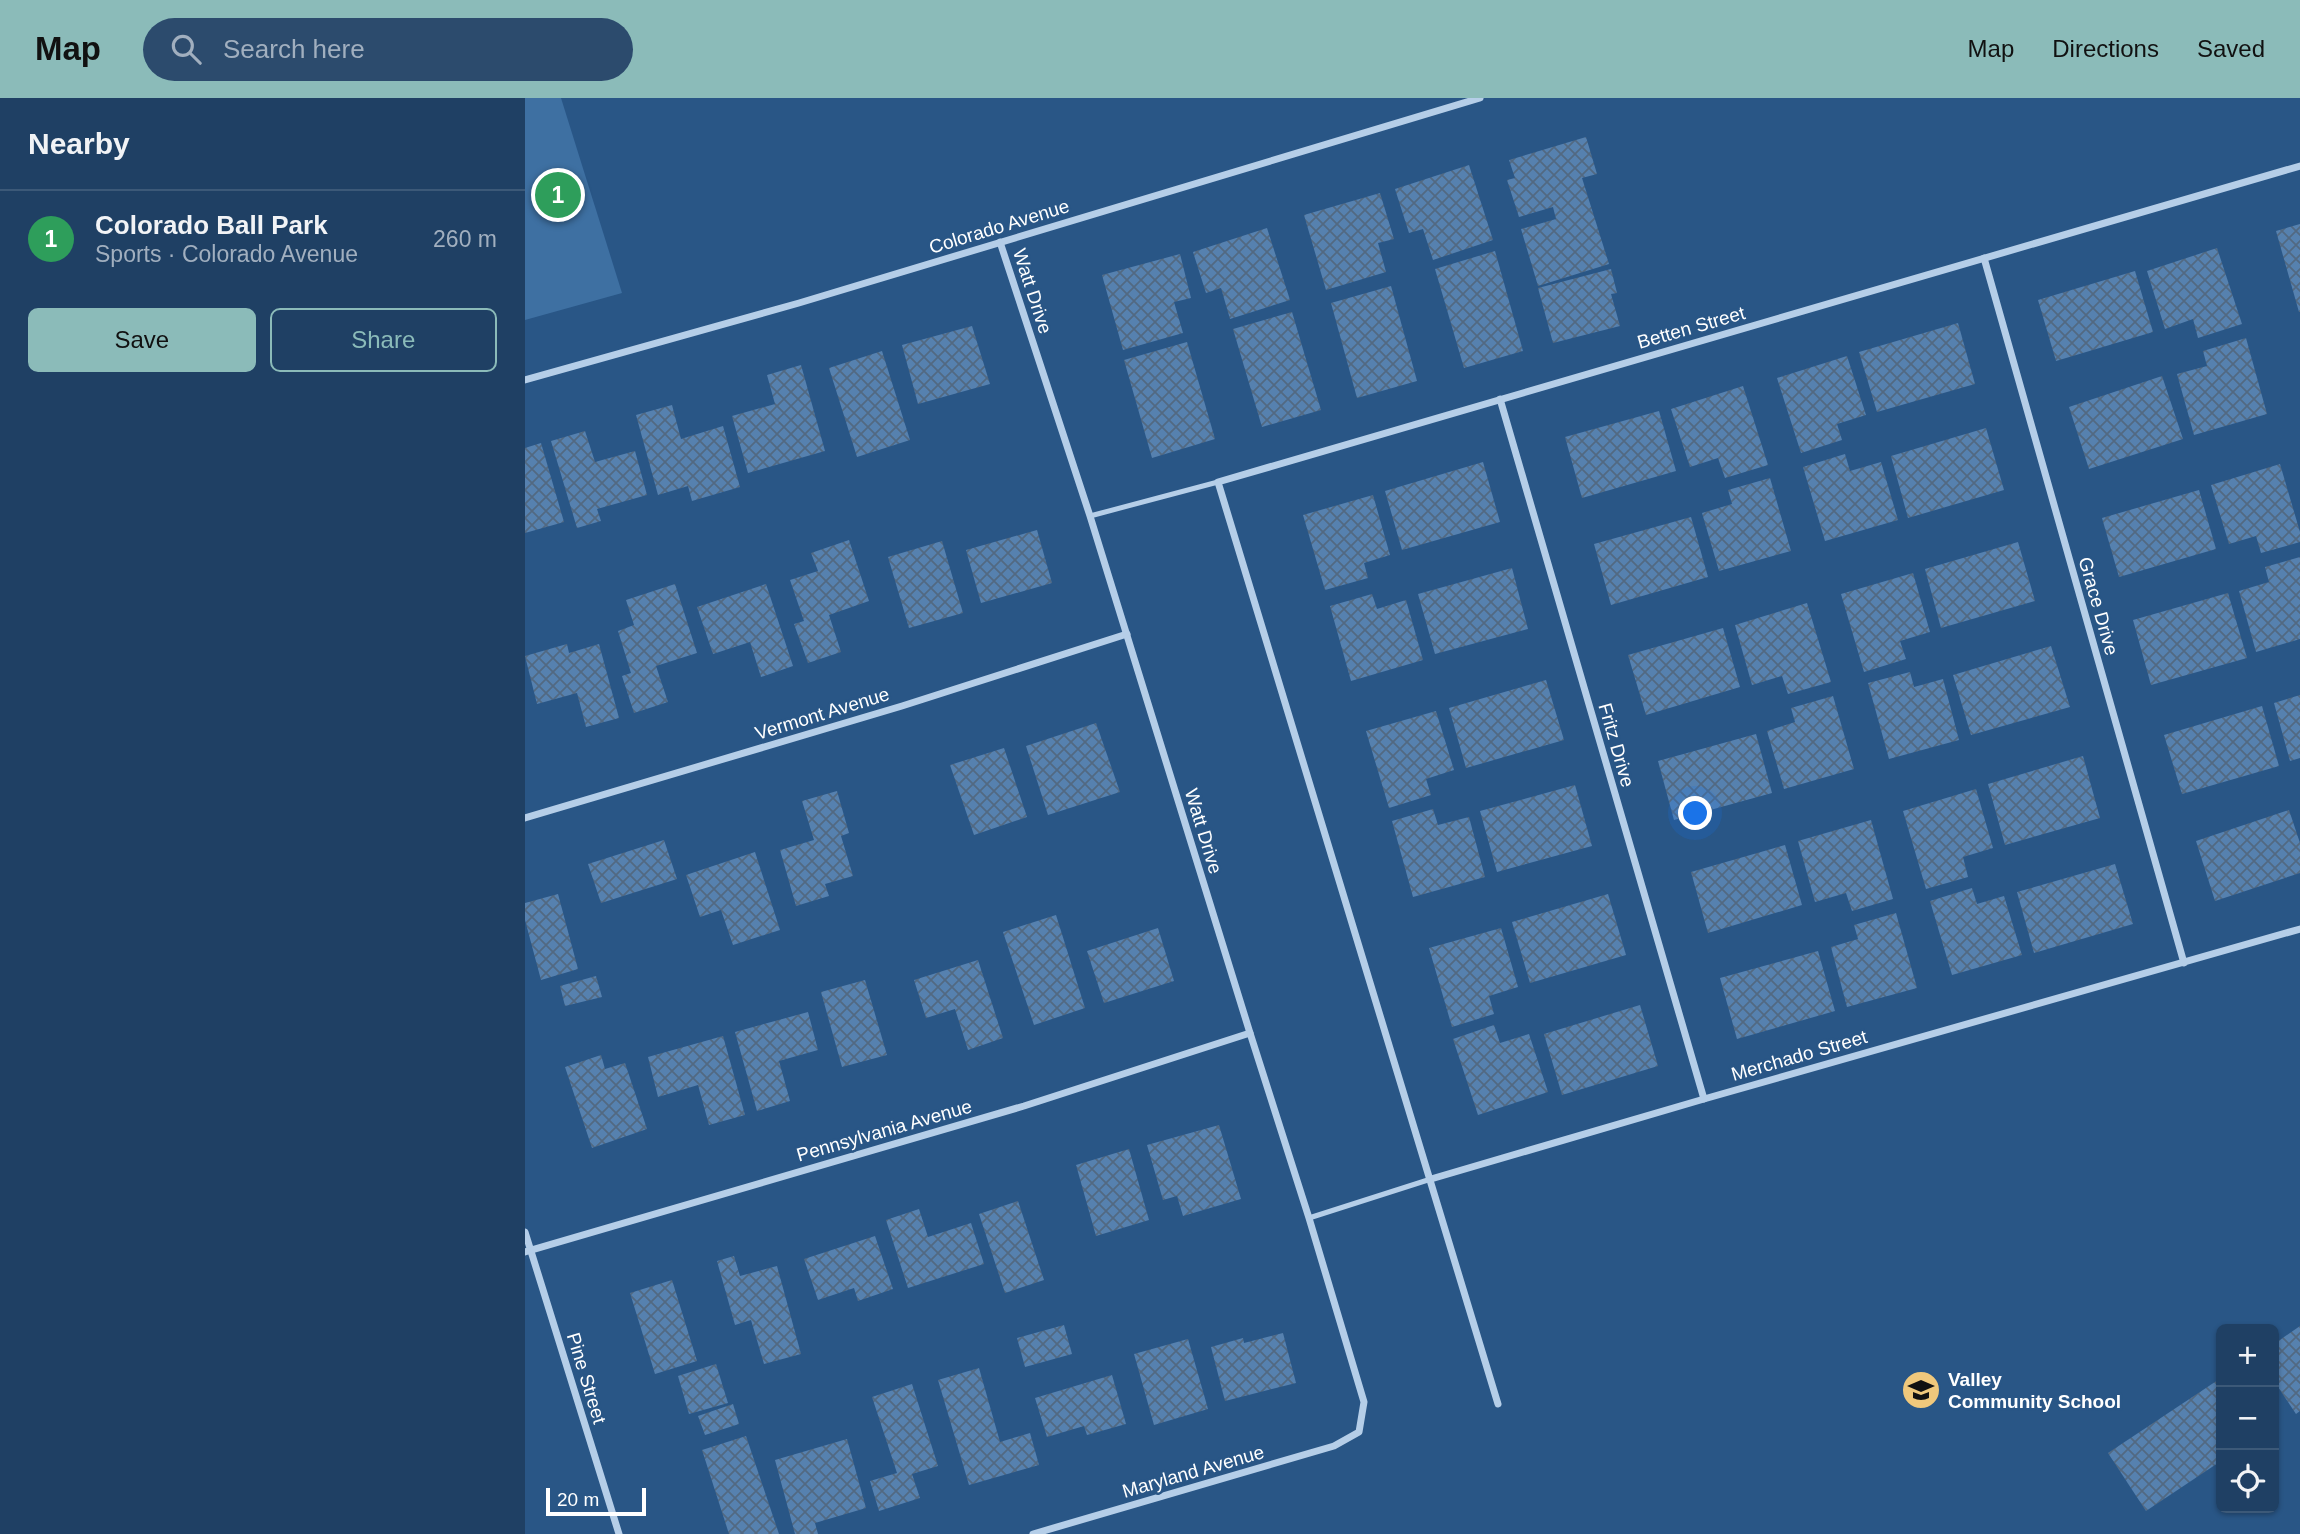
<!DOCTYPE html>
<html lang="en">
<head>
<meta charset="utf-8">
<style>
  :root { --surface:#1f4064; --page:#2c4b6d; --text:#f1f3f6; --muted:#a1afbf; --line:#3c5978; --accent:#8bbbb9 }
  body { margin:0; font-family:Arial,sans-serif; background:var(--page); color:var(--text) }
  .controls { position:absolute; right:21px; bottom:21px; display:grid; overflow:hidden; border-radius:10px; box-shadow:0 2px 5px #0004 }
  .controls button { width:63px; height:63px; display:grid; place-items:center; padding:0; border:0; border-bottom:2px solid var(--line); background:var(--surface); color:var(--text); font:35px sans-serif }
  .scale { position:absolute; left:21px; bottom:18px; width:100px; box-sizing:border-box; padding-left:7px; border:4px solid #fff; border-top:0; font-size:19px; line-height:24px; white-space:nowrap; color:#fff; -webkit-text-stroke:5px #295686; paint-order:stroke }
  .you { position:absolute; left:1171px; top:716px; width:24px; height:24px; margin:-18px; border:5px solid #fff; border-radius:50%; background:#1a73e8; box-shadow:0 0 0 10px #1a73e833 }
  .badge { display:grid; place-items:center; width:46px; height:46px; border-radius:50%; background:var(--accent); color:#fff; font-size:23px; font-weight:700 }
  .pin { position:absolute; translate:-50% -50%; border:4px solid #fff; box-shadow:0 2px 7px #0006 }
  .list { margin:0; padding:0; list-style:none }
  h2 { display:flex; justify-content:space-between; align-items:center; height:91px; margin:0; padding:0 28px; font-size:30px }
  h2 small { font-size:23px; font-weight:400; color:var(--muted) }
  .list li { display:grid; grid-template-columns:46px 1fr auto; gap:21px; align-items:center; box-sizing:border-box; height:98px; padding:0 28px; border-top:2px solid var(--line) }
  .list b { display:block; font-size:26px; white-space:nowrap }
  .list p { margin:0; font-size:23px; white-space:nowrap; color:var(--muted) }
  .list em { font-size:23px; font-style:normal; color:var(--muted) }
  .actions { display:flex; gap:14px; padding:21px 28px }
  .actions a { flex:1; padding:16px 0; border:2px solid var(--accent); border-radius:10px; text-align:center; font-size:24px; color:var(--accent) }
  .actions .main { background:var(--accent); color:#111 }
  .icon { flex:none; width:38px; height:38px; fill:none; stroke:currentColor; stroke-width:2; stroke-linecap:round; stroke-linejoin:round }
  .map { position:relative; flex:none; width:1775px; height:1436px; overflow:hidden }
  header { display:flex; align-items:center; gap:42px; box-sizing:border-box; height:98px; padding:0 35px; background:var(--accent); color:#111 }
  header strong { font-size:33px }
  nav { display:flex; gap:38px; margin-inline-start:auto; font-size:24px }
  .search { width:490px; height:63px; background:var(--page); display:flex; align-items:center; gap:18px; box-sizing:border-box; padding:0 24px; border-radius:38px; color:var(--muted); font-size:26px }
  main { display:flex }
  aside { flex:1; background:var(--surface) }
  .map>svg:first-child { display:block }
  .garden { fill:#3e70a2 }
  .building { fill:url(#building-cross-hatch) }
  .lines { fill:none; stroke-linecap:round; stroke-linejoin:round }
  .lane { stroke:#b5cee8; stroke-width:5 }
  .street { stroke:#b5cee8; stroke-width:7 }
  .labels { text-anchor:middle; stroke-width:5; stroke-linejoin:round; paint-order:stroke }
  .street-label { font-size:19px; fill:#fff; stroke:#295686 }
  .poi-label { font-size:19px; font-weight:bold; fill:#fff; stroke:#295686; text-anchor:start }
</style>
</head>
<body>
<header>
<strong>Map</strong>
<div class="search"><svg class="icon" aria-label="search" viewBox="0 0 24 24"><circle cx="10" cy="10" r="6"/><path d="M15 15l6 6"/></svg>Search here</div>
<nav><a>Map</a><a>Directions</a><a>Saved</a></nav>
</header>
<main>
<aside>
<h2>Nearby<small></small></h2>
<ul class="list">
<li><span class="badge" style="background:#2e9e5b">1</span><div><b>Colorado Ball Park</b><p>Sports · Colorado Avenue</p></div><em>260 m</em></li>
</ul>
<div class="actions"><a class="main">Save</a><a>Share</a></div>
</aside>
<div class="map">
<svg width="1775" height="1436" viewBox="0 0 1775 1436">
  <defs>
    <pattern id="building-cross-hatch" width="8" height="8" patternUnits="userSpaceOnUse" patternTransform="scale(1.75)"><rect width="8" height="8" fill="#5681af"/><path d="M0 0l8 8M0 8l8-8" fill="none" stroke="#526982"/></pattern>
  </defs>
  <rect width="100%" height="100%" fill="#295686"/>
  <!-- garden -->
  <polygon class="garden" points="0,0 36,0 97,195 0,222"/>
  <!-- building -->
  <g class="building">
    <polygon points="1061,39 1072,76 1057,80 1084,166 1013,188 996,131 1031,121 1028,109 994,119 982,82 990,80 984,62"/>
    <polygon points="944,67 968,142 908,162 898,131 884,135 870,91"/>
    <polygon points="855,95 869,141 853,145 861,174 801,192 779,117"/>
    <polygon points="1775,126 1775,214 1774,214 1751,133"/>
    <polygon points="742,130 765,202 705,221 696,190 681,195 668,154"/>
    <polygon points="1692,150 1717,226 1673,240 1668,221 1640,231 1622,173"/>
    <polygon points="970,153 998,253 939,270 910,171"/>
    <polygon points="655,156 666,200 649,204 658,235 598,252 577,177"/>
    <polygon points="1086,171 1092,195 1086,196 1095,228 1028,245 1013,190"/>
    <polygon points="1610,173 1628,234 1531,263 1513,202"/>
    <polygon points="866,188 892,283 832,300 806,205"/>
    <polygon points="767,214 796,312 737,329 708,231"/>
    <polygon points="1433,225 1450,286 1352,314 1334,254"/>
    <polygon points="447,228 465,286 393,306 377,247"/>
    <polygon points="1721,240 1742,316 1669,337 1652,276 1682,268 1678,253"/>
    <polygon points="662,244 690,341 627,360 599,262"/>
    <polygon points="357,253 385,342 332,359 304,270"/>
    <polygon points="1322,258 1341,317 1312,326 1317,342 1276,355 1252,280"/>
    <polygon points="276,267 300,353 223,375 207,318 250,306 242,277"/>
    <polygon points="1637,278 1658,341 1564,371 1544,309"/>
    <polygon points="1218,288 1243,367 1200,380 1193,360 1165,369 1146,311"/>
    <polygon points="147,307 156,341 198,328 215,389 167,403 163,388 133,397 111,317"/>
    <polygon points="1134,313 1151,373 1057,400 1040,339"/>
    <polygon points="1461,330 1479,392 1383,420 1366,358"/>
    <polygon points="60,333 70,364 110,353 122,397 72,411 76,423 52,430 26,343"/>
    <polygon points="16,345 39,424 0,435 0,350"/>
    <polygon points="1320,356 1325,373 1356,364 1373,422 1300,443 1278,369"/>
    <polygon points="958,364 975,424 877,452 860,393"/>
    <polygon points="1755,366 1775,434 1775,444 1736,455 1731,438 1704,446 1686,387"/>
    <polygon points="1245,380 1266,453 1194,473 1177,415 1207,406 1203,392"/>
    <polygon points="1674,392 1691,451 1594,479 1577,420"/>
    <polygon points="848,397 865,457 839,465 843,480 800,492 778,417"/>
    <polygon points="1166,419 1183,479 1086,507 1069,446"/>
    <polygon points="512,432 527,485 456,505 441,452"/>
    <polygon points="324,442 344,503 304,517 316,554 283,565 269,526 279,523 265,482 293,473 286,455"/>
    <polygon points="417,443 438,515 384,530 363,459"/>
    <polygon points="1493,444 1510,503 1416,530 1400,471"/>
    <polygon points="1775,459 1775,541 1731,554 1714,493 1744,484 1740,469"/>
    <polygon points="987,470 1003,531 910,556 893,496"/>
    <polygon points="1388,475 1405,534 1375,543 1381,561 1339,574 1316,496"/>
    <polygon points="150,486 172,555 131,568 143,604 109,615 97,578 106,575 93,533 109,527 101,502"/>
    <polygon points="241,486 268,568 236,579 225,544 188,556 172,509"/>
    <polygon points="1703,495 1722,560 1626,587 1608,522"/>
    <polygon points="847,496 852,511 881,502 898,562 826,583 805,508"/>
    <polygon points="1282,505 1306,584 1263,596 1257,578 1227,587 1210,527"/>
    <polygon points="1198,530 1215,589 1121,617 1103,557"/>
    <polygon points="42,546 44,555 74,546 94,620 61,629 52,595 12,606 0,558"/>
    <polygon points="1526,548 1545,609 1446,637 1428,577"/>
    <polygon points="1385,574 1389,589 1418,581 1434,642 1364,661 1343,585"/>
    <polygon points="1021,582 1039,642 941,670 924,610"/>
    <polygon points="1775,597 1775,660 1765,663 1749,605"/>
    <polygon points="1308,598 1329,671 1259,691 1242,633 1270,624 1266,610"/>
    <polygon points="1737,608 1754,668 1657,696 1639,637"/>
    <polygon points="911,613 929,672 901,681 906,697 864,710 841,633"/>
    <polygon points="571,625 595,694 523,717 501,648"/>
    <polygon points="1231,636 1247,695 1149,722 1133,663"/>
    <polygon points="479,650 502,719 449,737 425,667"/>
    <polygon points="1558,658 1575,720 1480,747 1463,686"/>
    <polygon points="1050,687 1067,748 972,774 955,713"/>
    <polygon points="1451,691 1468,750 1438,759 1443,779 1401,791 1378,713"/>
    <polygon points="312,693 324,735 316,738 328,778 300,786 304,798 271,808 255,752 289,742 277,703"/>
    <polygon points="908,711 913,727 944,719 960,779 888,799 867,723"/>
    <polygon points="1764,712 1775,745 1775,775 1690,803 1671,743"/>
    <polygon points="1346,722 1368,801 1327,813 1321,795 1290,804 1273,743"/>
    <polygon points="139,742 152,781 76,805 63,766"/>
    <polygon points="1260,747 1277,807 1183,835 1166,774"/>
    <polygon points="230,754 255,832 208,847 196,812 175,819 161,777"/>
    <polygon points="1590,766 1608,826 1509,855 1492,794"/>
    <polygon points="1447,790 1452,806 1479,798 1497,857 1427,877 1405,803"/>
    <polygon points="33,796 53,871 16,882 0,822 0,805"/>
    <polygon points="1083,796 1101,857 1005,885 987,824"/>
    <polygon points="1371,815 1392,890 1322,909 1306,849 1333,841 1329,827"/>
    <polygon points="531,817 560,910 509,927 478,834"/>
    <polygon points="633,830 649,883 579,905 562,853"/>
    <polygon points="976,830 993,889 964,898 969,916 927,929 904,850"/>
    <polygon points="1293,853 1310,913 1212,941 1195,880"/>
    <polygon points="453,862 478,940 443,952 430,911 401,920 389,882"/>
    <polygon points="71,878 77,899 40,908 35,888"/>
    <polygon points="340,882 362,957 317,969 296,894"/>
    <polygon points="1115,907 1133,968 1037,997 1019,936"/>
    <polygon points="283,914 293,952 254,963 265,1003 232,1013 210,934"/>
    <polygon points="969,927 975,945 1004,936 1023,994 953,1017 928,941"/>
    <polygon points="198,938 220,1017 184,1027 173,987 133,999 123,959"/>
    <polygon points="76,957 80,971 100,965 122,1031 67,1050 40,969"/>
    <polygon points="694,1027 716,1101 658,1118 652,1098 638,1102 622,1047"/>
    <polygon points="604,1051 624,1122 571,1138 551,1067"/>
    <polygon points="493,1103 519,1182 480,1195 454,1116"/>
    <polygon points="394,1111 403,1139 446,1125 459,1166 383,1190 361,1122"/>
    <polygon points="350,1138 368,1191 333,1203 329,1190 293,1202 279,1161"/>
    <polygon points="209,1158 215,1178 252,1168 276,1256 239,1266 226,1222 210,1227 192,1163"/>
    <polygon points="147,1182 172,1263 130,1276 105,1195"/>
    <polygon points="539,1227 547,1256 500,1269 492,1240"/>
    <polygon points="1775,1228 1775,1313 1771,1316 1749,1283 1749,1246"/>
    <polygon points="758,1235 771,1285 700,1303 686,1249 718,1240 719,1245"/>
    <polygon points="663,1241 683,1311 629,1327 609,1256"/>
    <polygon points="191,1266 203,1305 164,1316 153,1278"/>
    <polygon points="454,1270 475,1344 505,1335 514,1367 444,1387 413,1282"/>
    <polygon points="587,1277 601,1326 562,1337 559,1328 522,1339 510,1300"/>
    <polygon points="1696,1280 1696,1363 1621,1413 1583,1355"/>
    <polygon points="387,1286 413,1368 387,1376 395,1400 354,1413 345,1383 372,1375 347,1299"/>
    <polygon points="208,1306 214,1326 180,1337 173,1318"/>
    <polygon points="221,1338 254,1436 204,1436 177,1352"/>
    <polygon points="322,1341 341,1410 290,1425 293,1436 270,1436 250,1362"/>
  </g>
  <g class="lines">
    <!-- lane -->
    <g class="lane">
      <polyline points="565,418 693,384"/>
      <polyline points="784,1120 906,1081"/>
    </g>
    <!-- street -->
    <g class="street">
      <polyline points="475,144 565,418 725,935 784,1120 839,1304 834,1334 809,1348 508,1436"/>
      <polyline points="1459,160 1659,865"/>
      <polyline points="0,282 274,205 955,0"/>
      <polyline points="975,301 1179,1001"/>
      <polyline points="0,720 377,608 602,536"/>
      <polyline points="906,1081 1179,1001 1775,831"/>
      <polyline points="0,1134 94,1436"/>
      <polyline points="0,1154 499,1008 725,935"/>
      <polyline points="973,1306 693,384 1775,68"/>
    </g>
  </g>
  <!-- icons -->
  <defs>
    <symbol id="school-disc" viewBox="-11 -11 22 22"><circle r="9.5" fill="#efc87c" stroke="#295686"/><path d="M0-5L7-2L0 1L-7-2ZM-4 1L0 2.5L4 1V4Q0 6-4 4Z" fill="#111"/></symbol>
  </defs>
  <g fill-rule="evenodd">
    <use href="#school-disc" x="1374" y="1270" width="44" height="44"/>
  </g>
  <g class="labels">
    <!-- street labels -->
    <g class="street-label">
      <text transform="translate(474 128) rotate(-17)" y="7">Colorado Avenue</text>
      <text transform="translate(508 193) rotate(72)" y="7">Watt Drive</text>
      <text transform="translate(1166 229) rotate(-16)" y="7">Betten Street</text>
      <text transform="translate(1574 508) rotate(74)" y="7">Grace Drive</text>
      <text transform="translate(297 615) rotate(-17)" y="7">Vermont Avenue</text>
      <text transform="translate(1092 647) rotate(74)" y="7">Fritz Drive</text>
      <text transform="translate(679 733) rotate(73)" y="7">Watt Drive</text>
      <text transform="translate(1274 957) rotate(-16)" y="7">Merchado Street</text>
      <text transform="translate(359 1032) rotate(-16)" y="7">Pennsylvania Avenue</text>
      <text transform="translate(62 1280) rotate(73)" y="7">Pine Street</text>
      <text transform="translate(668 1373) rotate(-16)" y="7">Maryland Avenue</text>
    </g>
    <!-- poi labels -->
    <g class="poi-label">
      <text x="1423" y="1288">Valley<tspan x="1423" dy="22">Community School</tspan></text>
    </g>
  </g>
</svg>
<div class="controls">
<button>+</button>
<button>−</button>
<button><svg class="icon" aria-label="locate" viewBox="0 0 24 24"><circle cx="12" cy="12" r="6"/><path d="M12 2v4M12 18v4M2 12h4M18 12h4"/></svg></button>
</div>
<div class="scale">20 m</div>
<div class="you"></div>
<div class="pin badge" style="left:33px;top:97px;background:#2e9e5b">1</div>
</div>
</main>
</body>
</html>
